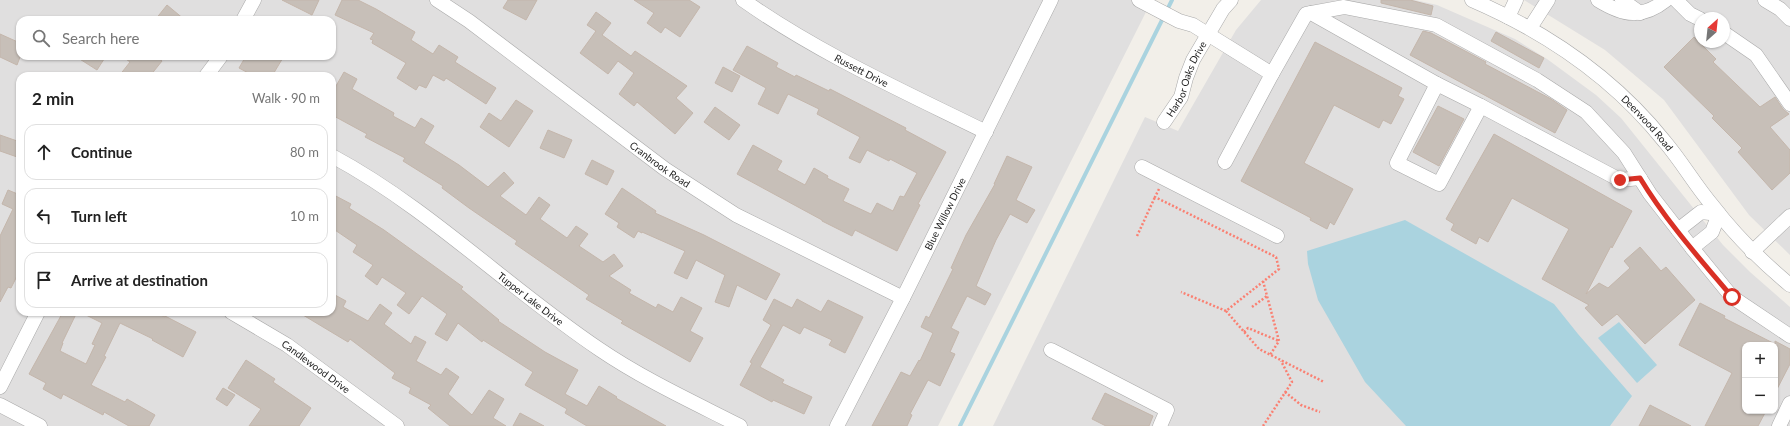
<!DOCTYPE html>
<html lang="en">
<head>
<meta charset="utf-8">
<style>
  :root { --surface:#fff; --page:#f6f6f6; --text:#222; --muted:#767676; --line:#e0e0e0 }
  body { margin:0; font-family:Lato,sans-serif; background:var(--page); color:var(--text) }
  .controls { position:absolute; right:12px; bottom:12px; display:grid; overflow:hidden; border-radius:8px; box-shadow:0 1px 3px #0004 }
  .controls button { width:36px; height:36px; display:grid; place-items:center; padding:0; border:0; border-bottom:1px solid var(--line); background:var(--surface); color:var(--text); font:20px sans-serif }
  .compass { position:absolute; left:1694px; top:12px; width:36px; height:36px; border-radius:50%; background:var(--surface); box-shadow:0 1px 3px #0004; rotate:27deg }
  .stop { position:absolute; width:12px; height:12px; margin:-9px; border:3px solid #d93025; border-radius:50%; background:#fff }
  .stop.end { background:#d93025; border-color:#fff; box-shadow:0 1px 4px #0008 }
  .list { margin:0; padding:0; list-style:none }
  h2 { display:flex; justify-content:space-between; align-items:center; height:52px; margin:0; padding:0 16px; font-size:17px }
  h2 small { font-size:13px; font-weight:400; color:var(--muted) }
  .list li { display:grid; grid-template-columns:26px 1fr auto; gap:12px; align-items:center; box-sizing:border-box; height:56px; margin:0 8px 8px; padding:0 8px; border:1px solid var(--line); border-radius:12px }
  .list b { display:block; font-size:15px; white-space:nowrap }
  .list em { font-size:13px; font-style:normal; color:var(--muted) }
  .icon { flex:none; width:22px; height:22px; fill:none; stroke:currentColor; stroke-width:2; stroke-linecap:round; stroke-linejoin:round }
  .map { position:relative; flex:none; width:1790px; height:426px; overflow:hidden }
  .search { position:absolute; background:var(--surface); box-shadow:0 1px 3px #0004; left:16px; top:16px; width:320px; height:44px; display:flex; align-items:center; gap:10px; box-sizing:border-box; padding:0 14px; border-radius:12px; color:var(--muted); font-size:15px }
  .panel { position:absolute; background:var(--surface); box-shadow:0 1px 3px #0004; left:16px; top:72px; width:320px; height:244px; border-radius:12px }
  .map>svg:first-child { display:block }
  .residential { fill:#e0dfdf; fill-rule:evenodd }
  .water { fill:#aad3df }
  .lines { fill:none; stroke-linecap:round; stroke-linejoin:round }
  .stream { stroke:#aad3df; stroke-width:4 }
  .building { fill:#c7bfb8; stroke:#c4b6ab }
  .minor-casing { stroke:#a9a9a9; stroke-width:15 }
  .path { stroke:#fa8072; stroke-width:2.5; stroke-dasharray:2 2; stroke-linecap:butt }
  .minor { stroke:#fff; stroke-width:14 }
  .route { stroke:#d93025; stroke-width:5 }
  .labels { text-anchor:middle; stroke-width:3; stroke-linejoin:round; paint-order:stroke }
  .street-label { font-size:10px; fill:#222; stroke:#fff }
</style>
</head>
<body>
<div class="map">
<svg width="1790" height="426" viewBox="0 0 1790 426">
  <rect width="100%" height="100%" fill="#f2efe9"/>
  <!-- residential -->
  <g class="residential">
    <path d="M 0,0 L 1152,0 L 938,426 L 0,426 ZM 20,20 L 332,20 L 332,56 L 20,56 ZM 20,76 L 332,76 L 332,312 L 20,312 Z"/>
    <path d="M 1261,0 L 1415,0 L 1437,5 L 1515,39 L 1547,59 L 1596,95 L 1621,118 L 1723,245 L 1750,272 L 1790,307 L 1790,426 L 993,426 L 1145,117 L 1178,131 L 1236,30 ZM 1745,345 L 1775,345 L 1775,411 L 1745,411 Z"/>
    <path d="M 1524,0 L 1790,0 L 1790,255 L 1749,215 L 1664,100 L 1605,50 ZM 1700,18 L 1724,18 L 1724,42 L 1700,42 Z"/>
  </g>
  <!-- water -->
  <g class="water">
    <polygon points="1405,220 1554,304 1578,334 1632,396 1610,426 1406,426 1365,382 1318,300 1308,264 1307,251"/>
    <polygon points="1619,322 1657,365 1637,383 1598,338"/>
  </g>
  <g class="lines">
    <!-- stream -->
    <polyline class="stream" points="960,426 1172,0"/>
  </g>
  <!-- building -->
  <g class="building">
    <polygon points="282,0 319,0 312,15"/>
    <polygon points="342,0 358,0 376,9 415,32 411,40 433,54 439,45 458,57 455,62 496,88 486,104 446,78 444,81 433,75 426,88 419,85 416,90 397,78 406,63 372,43 373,40 370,39 374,33 335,15"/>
    <polygon points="508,0 537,0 526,20 503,8"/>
    <polygon points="634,0 689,0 700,7 680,37 665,27 661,33 647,23 654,13"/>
    <polygon points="1381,0 1410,0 1433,6 1431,15 1381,3"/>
    <polygon points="167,5 185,20 155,20"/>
    <polygon points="596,12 611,23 602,35 631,56 635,51 687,86 676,98 693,113 675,134 637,102 634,106 619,94 634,73 618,61 608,74 580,53 596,31 587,25"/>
    <polygon points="1423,31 1431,33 1486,62 1485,64 1551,99 1567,110 1555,133 1410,55"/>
    <polygon points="1496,32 1544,58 1539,68 1491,41"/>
    <polygon points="0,34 20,43 20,57 17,65 0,57"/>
    <polygon points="1694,37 1716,59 1713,62 1760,107 1775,97 1783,109 1789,114 1770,127 1790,150 1790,173 1772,190 1738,152 1742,148 1712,118 1714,116 1664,67"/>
    <polygon points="1315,42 1402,88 1398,96 1404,99 1391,124 1383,120 1379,128 1334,105 1304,163 1353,189 1334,225 1330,222 1327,229 1310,220 1311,218 1241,181"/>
    <polygon points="747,46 778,63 776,67 795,77 796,75 829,91 830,89 906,128 905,130 946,152 918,204 920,205 897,251 855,230 852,236 822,221 822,220 737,174 753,145 782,161 777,170 805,185 814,168 828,176 827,178 849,189 843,201 871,214 877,203 893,211 900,196 904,197 917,173 890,159 889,161 867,150 860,163 849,158 860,137 817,114 819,109 788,94 778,114 758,104 766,88 733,70"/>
    <polygon points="75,56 106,56 97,70"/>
    <polygon points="122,56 156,56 162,61 150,76 119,76 130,62"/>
    <polygon points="246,56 284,56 272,76 254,76 239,68"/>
    <polygon points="723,67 740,76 732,92 715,83"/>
    <polygon points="344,72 357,79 352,89 394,113 393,116 415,128 421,118 434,126 424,143 459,165 488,187 504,172 514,183 500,196 526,215 539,197 550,205 540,219 567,238 576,226 588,234 579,246 603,262 614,254 623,266 609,276 631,290 629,293 656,308 658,304 673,312 681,297 702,308 690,331 703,338 690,362 621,323 623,321 586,299 589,295 515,244 517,241 469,208 442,188 443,186 403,161 405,158 365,137 367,134 332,115 332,93"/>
    <polygon points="516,100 533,111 509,147 480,127 489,113 501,121"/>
    <polygon points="1438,106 1464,119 1439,166 1413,152"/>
    <polygon points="715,107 740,125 729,140 704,122"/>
    <polygon points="548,130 572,140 564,158 540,148"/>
    <polygon points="1494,134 1632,211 1612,248 1611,246 1586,294 1599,283 1608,288 1630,268 1624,261 1640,247 1661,271 1666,267 1695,300 1645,344 1617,314 1602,326 1585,308 1589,305 1542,279 1569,229 1512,198 1488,242 1479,237 1476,244 1451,230 1454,224 1446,219"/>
    <polygon points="0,135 20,142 20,158 0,151"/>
    <polygon points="1007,156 1032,167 1016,200 1035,210 1027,223 1010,214 996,240 976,286 991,294 985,305 967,296 951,328 959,332 950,352 955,354 940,386 928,380 910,414 912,415 907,426 872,426 901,372 910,376 919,360 920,361 933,333 921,327 926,316 929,318 953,269 951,268 966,235 995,184 994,184"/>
    <polygon points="592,160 614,171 607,185 585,174"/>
    <polygon points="622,188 656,211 655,213 704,235 780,274 766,300 737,285 729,307 715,302 725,275 696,260 687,279 674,273 685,251 642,232 642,233 638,231 634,238 617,227 619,223 605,214"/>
    <polygon points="8,190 20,195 20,270 11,288 8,287 0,302 0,236 13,209 2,204"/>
    <polygon points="332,194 351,204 349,208 384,230 463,287 461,289 499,320 498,321 545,352 578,370 565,394 587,406 599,386 617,397 616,398 666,426 587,426 565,413 567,409 525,385 533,372 483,340 482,342 458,323 447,341 435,334 447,314 422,296 409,314 397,305 406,293 382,277 377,285 365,276 373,265 353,252 357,245 332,228"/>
    <polygon points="335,295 346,301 343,307 368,321 380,304 392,313 384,324 411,344 415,336 426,342 416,361 441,375 446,368 459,377 448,394 472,415 489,390 504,399 493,418 506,426 450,426 428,408 431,405 409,393 411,388 392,378 395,373 350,339 348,342 298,312 332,312 332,300"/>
    <polygon points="774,299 792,308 797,299 821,312 828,300 863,317 845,353 829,345 832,340 804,327 800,334 783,325 760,367 784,380 782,383 812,397 804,414 773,400 772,402 740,385 752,363 750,362 771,325 763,320"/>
    <polygon points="1700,303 1725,316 1724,318 1775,344 1775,341 1790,349 1790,364 1775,393 1775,345 1745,345 1745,411 1766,411 1758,426 1705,426 1732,373 1679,345"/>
    <polygon points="63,312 77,312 62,343 63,343 60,351 86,364 95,345 92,344 102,323 80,312 154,312 165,317 165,316 196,332 183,357 152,340 153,339 120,323 104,356 106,357 91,385 125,402 127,399 155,415 149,426 129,426 104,412 103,415 63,394 61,399 43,389 46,383 29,374"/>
    <polygon points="246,360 275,379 273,382 311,408 299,426 249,426 261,409 228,388"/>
    <polygon points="223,388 235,395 227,406 216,399"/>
    <polygon points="1105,393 1153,416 1149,426 1106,426 1092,419"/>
    <polygon points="1650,405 1691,426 1639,426"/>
    <polygon points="520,413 544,426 513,426"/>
  </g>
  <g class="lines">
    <defs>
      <g id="minor">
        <path id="s1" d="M 437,0 L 469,21 L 665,169 L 736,215 L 903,298"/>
        <path id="s2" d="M 743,0 C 818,53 903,91 986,132"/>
        <polyline points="1139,0 1179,21 1193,25 1272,74 1306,14 1344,7 1436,25 1537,80 1586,112 1624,153 1650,194 1692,248 1732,297 1790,336"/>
        <path id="s3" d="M 1472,0 C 1546,32 1614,78 1665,142 C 1682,162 1695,185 1712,205 C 1735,235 1761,261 1790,285"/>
        <path d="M 1598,0 C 1624,16 1642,19 1666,0"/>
        <polyline points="1622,0 1640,13"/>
        <polyline points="1676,0 1690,14 1700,19"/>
        <polyline points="1765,0 1780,9 1790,19"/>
        <polyline points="1311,13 1437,84 1397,163 1439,184 1481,106 1620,180 1640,178"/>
        <polyline points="1508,17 1516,0"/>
        <polyline points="243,20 254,0"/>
        <polyline points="1530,28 1548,0"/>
        <polyline points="1724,33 1756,55 1790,104"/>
        <polyline points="206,76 221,56"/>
        <polyline points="1437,84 1481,106"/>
        <path id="s4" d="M 1164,122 L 1181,97 L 1186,78 L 1193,60 L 1223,9 L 1231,0"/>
        <path id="s5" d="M 332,156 C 429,208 508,288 599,349 C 643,379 693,402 740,426"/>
        <polyline points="1225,162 1272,74"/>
        <polyline points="1142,167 1277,236"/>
        <polyline points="1678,230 1701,212 1719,214 1712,232 1692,248"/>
        <polyline points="1752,252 1790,216"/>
        <path id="s6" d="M 231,312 L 287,345 L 397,426"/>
        <polyline points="1051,350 1167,410 1160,426"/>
        <polyline points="0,387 38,312"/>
        <polyline points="0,405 40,426"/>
        <path id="s7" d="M 837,426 L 903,298 L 1051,0"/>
        <polyline points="1779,426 1790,403"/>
      </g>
    </defs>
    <!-- minor casing -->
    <use href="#minor" class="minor-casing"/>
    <!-- path -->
    <g class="path">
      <polyline points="1159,189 1155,197 1276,257 1279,269 1226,311 1181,292"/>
      <polyline points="1137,236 1155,197"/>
      <polyline points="1263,281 1279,341 1270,355"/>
      <polyline points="1252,307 1267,296"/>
      <polyline points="1226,311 1259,349 1324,382"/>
      <polyline points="1244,332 1248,328 1279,341"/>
      <polyline points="1285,392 1301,405 1320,412"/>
      <polyline points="1263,426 1292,382 1281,361"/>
    </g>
    <!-- minor -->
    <use href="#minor" class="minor"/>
  </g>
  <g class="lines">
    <!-- route -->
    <path class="route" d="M 1620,180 L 1640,178 C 1666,221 1700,259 1732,297"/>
  </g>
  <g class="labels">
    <!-- street labels -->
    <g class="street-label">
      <text dy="4" stroke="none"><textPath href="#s2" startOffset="138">Russett Drive</textPath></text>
      <text dy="4" stroke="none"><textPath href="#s4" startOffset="49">Harbor Oaks Drive</textPath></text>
      <text dy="4" stroke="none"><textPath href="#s3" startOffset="216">Deerwood Road</textPath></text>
      <text dy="4" stroke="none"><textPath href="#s1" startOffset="277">Cranbrook Road</textPath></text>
      <text dy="4" stroke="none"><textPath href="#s7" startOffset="238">Blue Willow Drive</textPath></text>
      <text dy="4" stroke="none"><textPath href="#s5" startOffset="245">Tupper Lake Drive</textPath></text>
      <text dy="4" stroke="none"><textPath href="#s6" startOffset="101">Candlewood Drive</textPath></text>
    </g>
  </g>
</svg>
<div class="controls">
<button>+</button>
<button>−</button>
</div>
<svg class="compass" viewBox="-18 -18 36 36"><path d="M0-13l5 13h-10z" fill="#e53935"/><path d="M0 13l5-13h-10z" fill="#767676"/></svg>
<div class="stop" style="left:1732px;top:297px"></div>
<div class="stop end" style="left:1620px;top:180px"></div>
<div class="search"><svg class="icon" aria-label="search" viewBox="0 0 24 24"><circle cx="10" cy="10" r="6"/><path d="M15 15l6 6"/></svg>Search here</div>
<section class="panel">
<h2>2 min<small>Walk · 90 m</small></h2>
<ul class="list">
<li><svg class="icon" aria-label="ahead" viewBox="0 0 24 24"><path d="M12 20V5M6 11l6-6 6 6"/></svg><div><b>Continue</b></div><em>80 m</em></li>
<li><svg class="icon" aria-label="left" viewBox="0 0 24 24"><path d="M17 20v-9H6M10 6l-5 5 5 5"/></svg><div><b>Turn left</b></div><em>10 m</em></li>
<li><svg class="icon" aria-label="arrive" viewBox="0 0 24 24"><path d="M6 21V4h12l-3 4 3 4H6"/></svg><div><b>Arrive at destination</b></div></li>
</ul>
</section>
</div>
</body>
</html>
